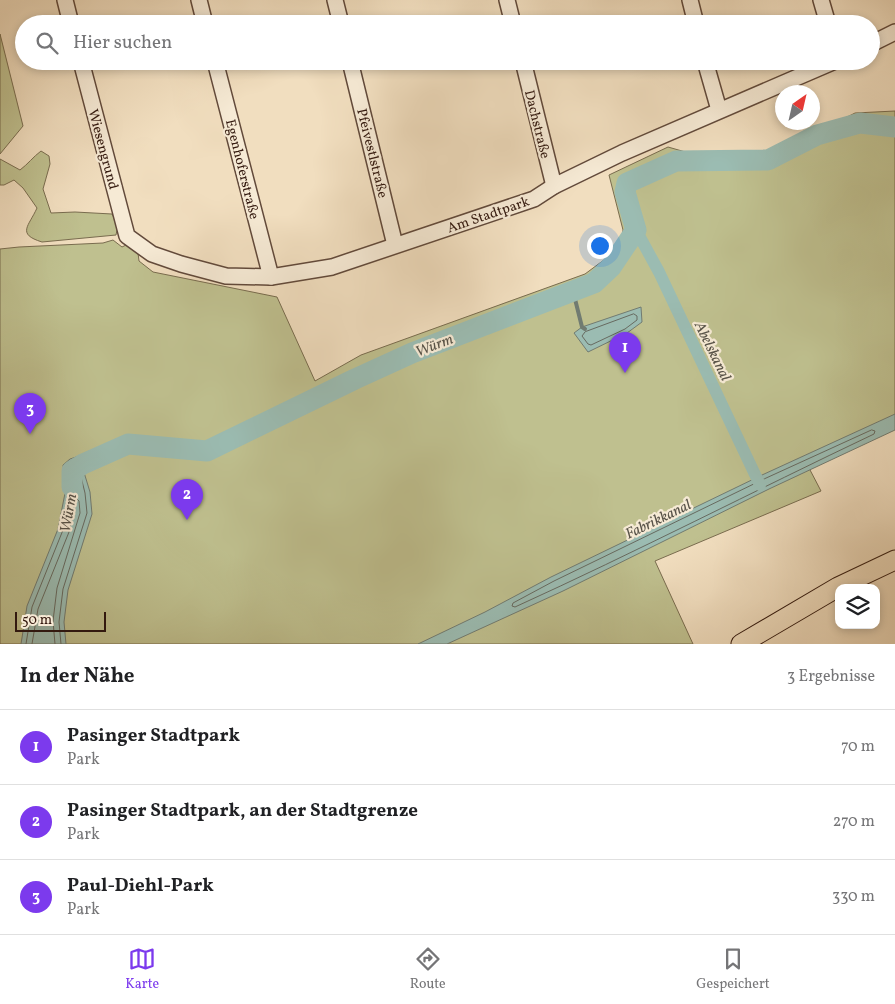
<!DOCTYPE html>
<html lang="de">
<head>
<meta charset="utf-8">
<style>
  :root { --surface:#fff; --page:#f2f2f2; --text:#202124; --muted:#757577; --line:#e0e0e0; --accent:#7c3aed }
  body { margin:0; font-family:Vollkorn,serif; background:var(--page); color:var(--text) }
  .controls { position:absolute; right:15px; bottom:15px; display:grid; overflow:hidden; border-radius:10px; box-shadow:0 2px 8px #0003 }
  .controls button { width:45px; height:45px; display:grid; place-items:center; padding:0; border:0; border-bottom:1px solid var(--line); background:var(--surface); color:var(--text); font:25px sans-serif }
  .compass { position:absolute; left:775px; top:85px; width:45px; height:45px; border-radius:50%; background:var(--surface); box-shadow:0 2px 8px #0003; rotate:34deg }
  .scale { position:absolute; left:15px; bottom:12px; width:91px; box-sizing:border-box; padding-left:5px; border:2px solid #33190f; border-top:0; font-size:14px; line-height:18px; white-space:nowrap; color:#33190f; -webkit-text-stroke:4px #f6ead5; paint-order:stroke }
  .you { position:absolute; left:599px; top:245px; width:18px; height:18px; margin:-12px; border:4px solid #fff; border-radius:50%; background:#1a73e8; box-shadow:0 0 0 8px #1a73e833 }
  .badge { display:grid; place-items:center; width:32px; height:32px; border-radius:50%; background:var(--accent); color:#fff; font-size:16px; font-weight:700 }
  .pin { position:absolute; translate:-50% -41px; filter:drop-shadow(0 1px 2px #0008) }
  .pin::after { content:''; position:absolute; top:26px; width:18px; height:15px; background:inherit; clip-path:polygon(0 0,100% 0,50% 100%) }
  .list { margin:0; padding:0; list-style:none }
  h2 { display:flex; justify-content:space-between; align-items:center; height:65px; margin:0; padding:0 20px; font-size:21px }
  h2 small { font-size:16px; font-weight:400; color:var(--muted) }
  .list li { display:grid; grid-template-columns:32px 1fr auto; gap:15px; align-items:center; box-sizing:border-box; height:75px; padding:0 20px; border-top:1px solid var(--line) }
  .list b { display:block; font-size:19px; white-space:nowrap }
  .list p { margin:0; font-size:16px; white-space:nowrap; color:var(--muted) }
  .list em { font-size:16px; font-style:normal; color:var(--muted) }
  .icon { flex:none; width:28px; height:28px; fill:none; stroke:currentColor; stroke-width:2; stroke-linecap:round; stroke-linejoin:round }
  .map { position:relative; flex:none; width:895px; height:644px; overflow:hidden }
  .search { position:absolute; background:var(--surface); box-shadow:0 2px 8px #0003; left:15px; right:15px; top:15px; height:55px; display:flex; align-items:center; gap:12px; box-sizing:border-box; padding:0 18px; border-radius:28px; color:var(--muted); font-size:19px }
  .sheet { height:290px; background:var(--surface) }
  nav { display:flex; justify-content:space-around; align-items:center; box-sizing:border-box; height:70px; border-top:1px solid var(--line); background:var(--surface); font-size:14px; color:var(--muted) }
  nav a { display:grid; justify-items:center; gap:2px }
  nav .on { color:var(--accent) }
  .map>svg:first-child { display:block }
  .green { fill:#bfc08f; stroke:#796c4f }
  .water { fill:#9bbcb2; stroke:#717b71 }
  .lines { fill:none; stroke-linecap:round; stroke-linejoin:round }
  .shore { stroke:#676a60; stroke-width:1 }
  .stream { stroke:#717b71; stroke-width:4 }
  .canal { stroke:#9bbcb2; stroke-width:12 }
  .river { stroke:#9bbcb2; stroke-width:21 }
  .minor-casing { stroke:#624a3b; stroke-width:18 }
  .major-casing { stroke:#33190f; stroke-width:21 }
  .minor { stroke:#f6ead5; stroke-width:15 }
  .major { stroke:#f1debf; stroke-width:19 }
  .labels { text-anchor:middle; stroke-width:4.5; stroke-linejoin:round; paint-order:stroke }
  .street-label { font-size:14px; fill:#33190f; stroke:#f6ead5 }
  .water-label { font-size:15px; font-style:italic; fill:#575248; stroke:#f6ead5 }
</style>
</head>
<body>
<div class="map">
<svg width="895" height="644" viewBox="0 0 895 644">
  <rect width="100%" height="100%" fill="#f1debf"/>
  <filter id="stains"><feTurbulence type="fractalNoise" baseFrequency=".004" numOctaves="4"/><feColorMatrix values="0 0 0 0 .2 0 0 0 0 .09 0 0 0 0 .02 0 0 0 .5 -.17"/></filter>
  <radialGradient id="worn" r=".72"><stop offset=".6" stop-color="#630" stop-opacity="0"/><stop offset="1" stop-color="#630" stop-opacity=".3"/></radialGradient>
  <!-- green -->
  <g class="green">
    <polygon points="0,34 23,126 0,154"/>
    <polygon points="895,111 895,428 809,468 821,491 655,561 693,644 0,644 0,249 19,247 103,243 113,240 122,247 126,245 138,253 139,261 153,272 277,297 315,381 361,355 585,274 620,248 623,230 609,175 668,147 745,169 855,113"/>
    <path d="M 41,151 L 49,156 L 50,164 L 43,189 L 51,213 L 75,212 L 112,214 L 118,225 L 116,235 L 42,242 C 16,234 29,226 37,208 L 23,188 L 14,180 L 4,185 L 0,185 L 0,159 L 20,170 C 28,164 33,157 41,151 Z"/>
  </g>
  <!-- water -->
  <g class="water">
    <polygon points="641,307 642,322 627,333 588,352 574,333 582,327"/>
    <polygon points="895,414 895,430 769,489 563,591 447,644 418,644 485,612 551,577 762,475"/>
    <polygon points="79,456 90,492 92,514 68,590 64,622 66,644 21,644 27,606 58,529 66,488 63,465 70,459"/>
  </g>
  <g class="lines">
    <!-- shore -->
    <g class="shore">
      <polygon points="634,314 637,316 637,320 625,329 591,345 588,344 582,336 585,332"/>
      <path d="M 872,430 L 875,431 L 874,434 C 754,491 636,552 515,607 L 512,606 L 513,603 L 554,581 L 764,479 Z"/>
      <polyline points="26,644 32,607 63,530 70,489 69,468 75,463 78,465 85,493 87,513 63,589 59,622 61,644"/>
      <polyline points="32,644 38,609 69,532 75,501 77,499 79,501 80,513 57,588 53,621 55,644"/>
    </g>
    <!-- stream -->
    <polyline class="stream" points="573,291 582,327 585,329"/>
    <!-- canal -->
    <polyline class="canal" points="636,230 659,272 760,485"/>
    <!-- river -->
    <polyline class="river" points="72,487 72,471 83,464 128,444 207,451 355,379 412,353 594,283 611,267 636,230 625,192 627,183 676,161 768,160 817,135 860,123 895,127"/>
    <defs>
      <g id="minor">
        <polyline points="65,0 71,24"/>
        <polyline points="199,0 205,24"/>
        <polyline points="335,0 341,24"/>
        <polyline points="507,0 513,24"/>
        <polyline points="690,0 696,24"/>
        <polyline points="821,0 828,24"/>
        <polyline points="871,44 895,32"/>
        <polyline points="81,61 127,236 152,254 181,264 226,276 271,277 332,267 534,199 554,186 622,153 835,61"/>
        <polyline points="215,61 271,277"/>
        <polyline points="350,61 395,245"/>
        <polyline points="523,61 554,186"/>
        <polyline points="705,61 719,110"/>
      </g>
      <polyline id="major" points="741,644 838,587 895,560"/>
    </defs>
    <!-- minor casing -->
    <use href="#minor" class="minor-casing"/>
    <!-- major casing -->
    <use href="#major" class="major-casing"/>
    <!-- minor -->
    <use href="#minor" class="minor"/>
    <!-- major -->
    <use href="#major" class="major"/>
  </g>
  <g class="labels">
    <!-- street labels -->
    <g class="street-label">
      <text transform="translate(538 124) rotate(76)" y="5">Dachstraße</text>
      <text transform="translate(104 149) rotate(75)" y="5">Wiesengrund</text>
      <text transform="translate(373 153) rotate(76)" y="5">Pfeivestlstraße</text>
      <text transform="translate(243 169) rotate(76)" y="5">Egenhoferstraße</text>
      <text transform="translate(488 214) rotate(-19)" y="5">Am Stadtpark</text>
    </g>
    <!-- water labels -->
    <g class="water-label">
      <text transform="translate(434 345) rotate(-21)" y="5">Würm</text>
      <text transform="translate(713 351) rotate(64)" y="5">Abelskanal</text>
      <text transform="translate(68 513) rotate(-80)" y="5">Würm</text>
      <text transform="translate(658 519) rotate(-26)" y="5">Fabrikkanal</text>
    </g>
  </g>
  <rect width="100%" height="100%" filter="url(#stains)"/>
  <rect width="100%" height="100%" fill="url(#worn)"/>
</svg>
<div class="controls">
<button><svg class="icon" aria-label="layers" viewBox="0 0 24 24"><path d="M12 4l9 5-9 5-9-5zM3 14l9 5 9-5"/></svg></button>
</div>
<svg class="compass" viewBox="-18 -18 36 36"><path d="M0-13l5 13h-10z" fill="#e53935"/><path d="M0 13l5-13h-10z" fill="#757577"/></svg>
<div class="scale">50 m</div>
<div class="you"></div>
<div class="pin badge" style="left:625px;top:373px">1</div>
<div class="pin badge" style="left:187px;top:520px">2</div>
<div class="pin badge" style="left:30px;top:434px">3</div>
<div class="search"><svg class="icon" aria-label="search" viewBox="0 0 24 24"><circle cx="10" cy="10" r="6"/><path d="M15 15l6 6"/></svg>Hier suchen</div>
</div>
<section class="sheet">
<h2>In der Nähe<small>3 Ergebnisse</small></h2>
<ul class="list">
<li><span class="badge">1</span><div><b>Pasinger Stadtpark</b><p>Park</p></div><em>70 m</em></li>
<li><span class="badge">2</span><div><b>Pasinger Stadtpark, an der Stadtgrenze</b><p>Park</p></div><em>270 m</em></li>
<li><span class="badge">3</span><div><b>Paul-Diehl-Park</b><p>Park</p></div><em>330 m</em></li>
</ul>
</section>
<nav>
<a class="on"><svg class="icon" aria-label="map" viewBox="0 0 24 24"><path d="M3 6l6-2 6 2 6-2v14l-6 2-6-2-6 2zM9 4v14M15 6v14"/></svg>Karte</a>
<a><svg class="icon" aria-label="directions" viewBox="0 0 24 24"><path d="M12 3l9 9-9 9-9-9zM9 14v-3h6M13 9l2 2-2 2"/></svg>Route</a>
<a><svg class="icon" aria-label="saved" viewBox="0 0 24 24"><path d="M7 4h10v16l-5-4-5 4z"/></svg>Gespeichert</a>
</nav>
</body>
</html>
